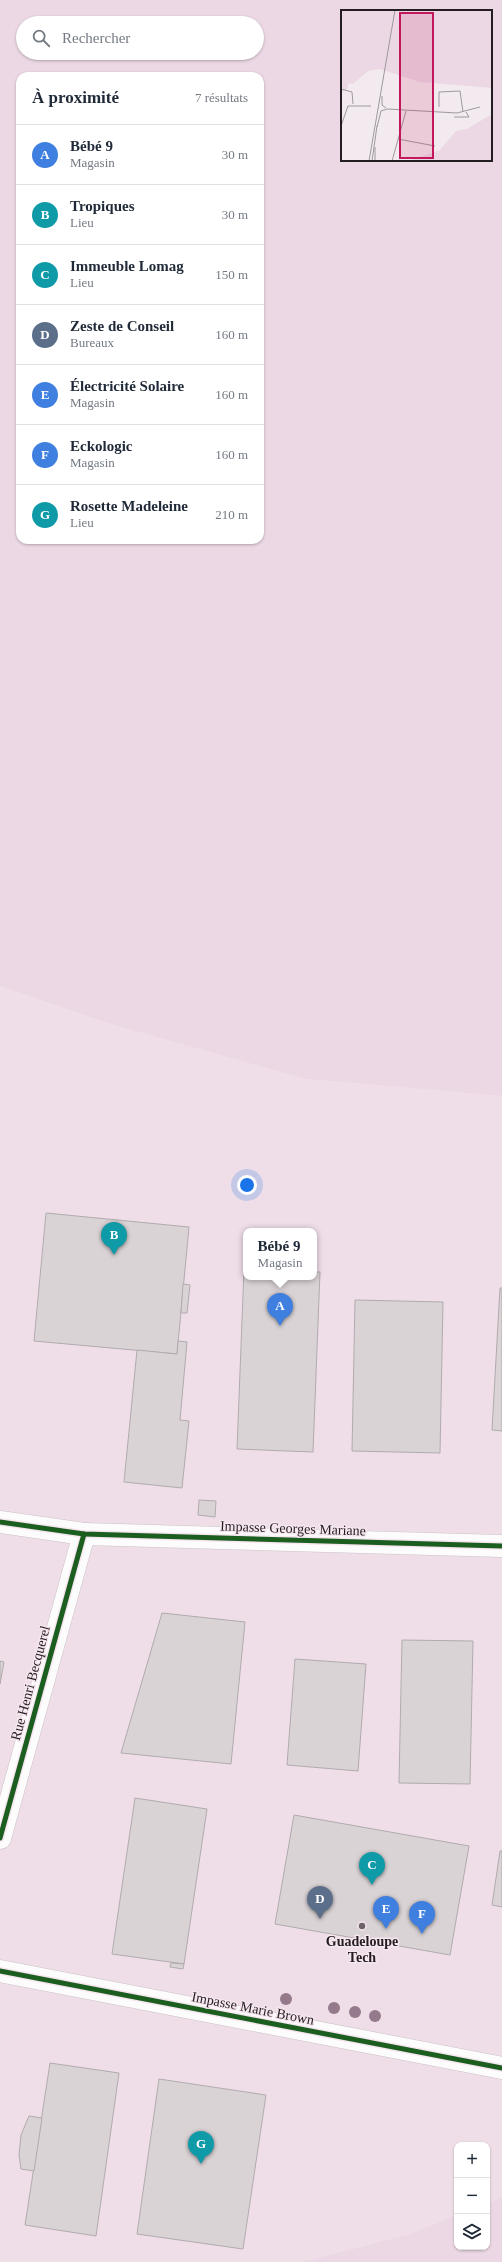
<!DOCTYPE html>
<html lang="fr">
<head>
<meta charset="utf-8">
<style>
  :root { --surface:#fff; --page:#f6f6f7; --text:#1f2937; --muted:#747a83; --line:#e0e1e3; --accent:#6b6569 }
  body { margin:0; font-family:"Times New Roman",serif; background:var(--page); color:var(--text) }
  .controls { position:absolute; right:12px; bottom:12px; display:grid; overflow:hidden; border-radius:8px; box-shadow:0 1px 3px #0004 }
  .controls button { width:36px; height:36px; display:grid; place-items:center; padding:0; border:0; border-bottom:1px solid var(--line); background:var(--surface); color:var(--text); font:20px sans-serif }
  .you { position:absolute; left:247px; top:1185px; width:14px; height:14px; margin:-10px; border:3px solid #fff; border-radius:50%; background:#1a73e8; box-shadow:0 0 0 6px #1a73e833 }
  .badge { display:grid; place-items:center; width:26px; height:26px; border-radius:50%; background:var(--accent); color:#fff; font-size:13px; font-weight:700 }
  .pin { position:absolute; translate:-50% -33px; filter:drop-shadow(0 1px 2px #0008) }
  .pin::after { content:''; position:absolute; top:21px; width:14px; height:12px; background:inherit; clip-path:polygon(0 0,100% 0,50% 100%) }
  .popup { position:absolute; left:243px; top:1228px; width:74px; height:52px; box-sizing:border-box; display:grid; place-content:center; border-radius:8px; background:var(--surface); filter:drop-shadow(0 1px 3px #0005); font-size:13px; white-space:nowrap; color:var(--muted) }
  .popup b { font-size:15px; color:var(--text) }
  .popup::after { content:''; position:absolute; left:50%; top:100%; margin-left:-8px; border:8px solid transparent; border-top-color:var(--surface) }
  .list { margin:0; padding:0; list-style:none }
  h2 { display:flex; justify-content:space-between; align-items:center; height:52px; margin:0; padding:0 16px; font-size:17px }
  h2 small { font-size:13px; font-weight:400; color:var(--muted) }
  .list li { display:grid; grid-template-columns:26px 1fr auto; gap:12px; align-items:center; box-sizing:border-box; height:60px; padding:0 16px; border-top:1px solid var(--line) }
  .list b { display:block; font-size:15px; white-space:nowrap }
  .list p { margin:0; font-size:13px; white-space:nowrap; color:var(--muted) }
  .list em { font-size:13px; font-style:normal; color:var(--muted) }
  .icon { flex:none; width:22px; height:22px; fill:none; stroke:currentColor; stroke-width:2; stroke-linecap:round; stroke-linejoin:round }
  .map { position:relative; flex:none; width:502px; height:2262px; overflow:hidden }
  .search { position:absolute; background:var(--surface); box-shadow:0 1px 3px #0004; left:16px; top:16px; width:248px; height:44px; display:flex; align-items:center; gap:10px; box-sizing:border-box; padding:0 14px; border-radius:22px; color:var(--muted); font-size:15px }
  .panel { position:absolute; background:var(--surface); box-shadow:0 1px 3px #0004; left:16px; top:72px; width:248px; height:472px; border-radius:12px }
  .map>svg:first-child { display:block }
  .built { fill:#efdee8; fill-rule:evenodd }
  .green { fill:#ecd8e4; fill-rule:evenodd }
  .building { fill:#dad3d6; stroke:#b1abae }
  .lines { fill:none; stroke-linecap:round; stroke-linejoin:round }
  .minor-casing { stroke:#c9c2c6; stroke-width:23 }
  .tertiary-casing { stroke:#c9c2c6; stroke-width:23 }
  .minor { stroke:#fdfcfc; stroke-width:22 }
  .tertiary { stroke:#fdfcfc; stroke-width:22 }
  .cycleway-casing { stroke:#f6e6ef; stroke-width:8 }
  .cycleway { stroke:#1b5e20; stroke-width:5 }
  .tree { fill:#947a8b }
  .poi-dot { fill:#6b6569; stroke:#f6e6ef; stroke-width:1.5 }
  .labels { text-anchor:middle; stroke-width:3; stroke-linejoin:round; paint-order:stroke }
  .street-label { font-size:14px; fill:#231d21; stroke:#f6e6ef }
  .poi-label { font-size:14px; font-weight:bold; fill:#231d21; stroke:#f6e6ef }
  .inset-road { fill:none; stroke:#9f989c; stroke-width:1 }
  .view { fill:#c2185b; fill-opacity:0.15; stroke:#c2185b; stroke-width:2 }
  .inset-edge { fill:none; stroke:#231d21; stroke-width:2 }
</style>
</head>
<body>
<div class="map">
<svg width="502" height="2262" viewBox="0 0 502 2262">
  <rect width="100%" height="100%" fill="#f2eaee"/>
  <!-- built -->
  <path class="built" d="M 0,986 L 107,1023 L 305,1079 L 502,1096 L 502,2197 L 487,2203 L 487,2145 L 457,2145 L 457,2215 L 409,2234 L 302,2262 L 0,2262 ZM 246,1231 L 314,1231 L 314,1277 L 246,1277 Z"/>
  <!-- green -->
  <g class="green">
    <path d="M 0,0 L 502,0 L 502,1096 L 305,1079 L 107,1023 L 0,986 ZM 342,11 L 491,11 L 491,160 L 342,160 ZM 23,23 L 257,23 L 257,53 L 23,53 ZM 20,76 L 260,76 L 260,540 L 20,540 Z"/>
    <polygon points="502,2197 502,2262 302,2262 409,2234 457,2215 457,2247 487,2247 487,2203"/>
  </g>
  <!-- building -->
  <g class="building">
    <polygon points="46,1213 189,1227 177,1354 34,1341"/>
    <polygon points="244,1269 246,1269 246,1277 314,1277 314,1272 320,1272 313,1452 237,1449"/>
    <polygon points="183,1284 190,1285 187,1313 181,1313"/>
    <polygon points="500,1288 502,1288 502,1431 492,1430"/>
    <polygon points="355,1300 443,1302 440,1453 352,1451"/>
    <polygon points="178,1341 187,1342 180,1420 189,1421 182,1488 124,1482 137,1350 177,1354"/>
    <polygon points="199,1500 216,1501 215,1517 198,1515"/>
    <polygon points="162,1613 245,1622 231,1764 121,1753"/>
    <polygon points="402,1640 473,1641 470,1784 399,1783"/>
    <polygon points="295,1659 366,1664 358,1771 287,1765"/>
    <polygon points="0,1661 4,1662 0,1684"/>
    <polygon points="135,1798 207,1809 184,1964 112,1954"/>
    <polygon points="294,1815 469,1846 450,1955 275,1924"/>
    <polygon points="500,1851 502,1851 502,1907 492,1905"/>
    <polygon points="171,1963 184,1964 183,1969 170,1967"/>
    <polygon points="50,2063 119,2073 96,2236 25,2225"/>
    <polygon points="159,2079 266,2095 243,2249 137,2234"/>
    <polygon points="29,2116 42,2118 34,2171 21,2169 19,2155 21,2135"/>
  </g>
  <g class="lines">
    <defs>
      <g id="minor">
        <polyline points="84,1534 502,1546"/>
        <polyline points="0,1971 502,2068"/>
      </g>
      <polyline id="tertiary" points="0,1522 84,1534 0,1838"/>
    </defs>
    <!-- minor casing -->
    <use href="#minor" class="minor-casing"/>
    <!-- tertiary casing -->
    <use href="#tertiary" class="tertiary-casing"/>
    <!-- minor -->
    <use href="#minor" class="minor"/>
    <!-- tertiary -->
    <use href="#tertiary" class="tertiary"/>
    <defs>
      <g id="cycleway">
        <polyline points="0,1522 84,1534 502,1546"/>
        <polyline points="0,1838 84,1534"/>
        <polyline points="0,1971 502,2068"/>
      </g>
    </defs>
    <!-- cycleway casing -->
    <use href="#cycleway" class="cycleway-casing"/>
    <!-- cycleway -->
    <use href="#cycleway" class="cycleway"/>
  </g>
  <!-- trees -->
  <g class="tree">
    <circle cx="286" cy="1999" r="6"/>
    <circle cx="334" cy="2008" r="6"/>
    <circle cx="355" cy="2012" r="6"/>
    <circle cx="375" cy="2016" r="6"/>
  </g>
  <!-- markers -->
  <circle class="poi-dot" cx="362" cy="1926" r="4"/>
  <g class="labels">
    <!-- street labels -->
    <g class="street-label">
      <text transform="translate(293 1528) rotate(2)" y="5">Impasse Georges Mariane</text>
      <text transform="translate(30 1683) rotate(-75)" y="5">Rue Henri Becquerel</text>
      <text transform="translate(253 2008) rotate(11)" y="5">Impasse Marie Brown</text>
    </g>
    <!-- poi labels -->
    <g class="poi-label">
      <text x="362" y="1946">Guadeloupe<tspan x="362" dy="16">Tech</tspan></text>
    </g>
  </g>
  <!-- overview -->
  <g transform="translate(341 10)">
    <rect width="151" height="151" fill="#f2eaee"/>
    <path d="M 0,0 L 151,0 L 151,78 L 79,72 L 38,59 L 27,61 L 12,74 L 8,73 L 6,79 L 0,83 ZM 151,104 L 151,151 L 68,151 L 99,140 L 115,121 L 126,119 Z" fill="#ecd8e4"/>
    <path class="inset-road" d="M 0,79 L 11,82 L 12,94M 41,86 L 41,95 L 45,98M 98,97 L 98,82 L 119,81 L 122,102M 46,99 L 116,103 L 139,97M 113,107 L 128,107 L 125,102M 0,116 L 7,96 L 30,96M 36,117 L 40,101 L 46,99M 57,129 L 94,136M 28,151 L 54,0M 31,151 L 36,116M 34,151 L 34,137M 51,151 L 65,101"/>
    <path class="view" d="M 59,3 L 92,3 L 92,148 L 59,148 Z"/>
    <rect width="151" height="151" class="inset-edge"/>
  </g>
</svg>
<div class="controls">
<button>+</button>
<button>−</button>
<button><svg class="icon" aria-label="layers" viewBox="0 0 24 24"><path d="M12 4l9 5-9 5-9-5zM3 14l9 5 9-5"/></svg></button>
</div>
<div class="you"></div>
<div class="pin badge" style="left:280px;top:1326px;background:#3f7fe0">A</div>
<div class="popup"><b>Bébé 9</b>Magasin</div>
<div class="pin badge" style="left:114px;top:1255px;background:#0f9aa8">B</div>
<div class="pin badge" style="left:372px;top:1885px;background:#0f9aa8">C</div>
<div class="pin badge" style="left:320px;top:1919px;background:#5c6f8a">D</div>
<div class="pin badge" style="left:386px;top:1929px;background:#3f7fe0">E</div>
<div class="pin badge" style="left:422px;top:1934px;background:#3f7fe0">F</div>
<div class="pin badge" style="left:201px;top:2164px;background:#0f9aa8">G</div>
<div class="search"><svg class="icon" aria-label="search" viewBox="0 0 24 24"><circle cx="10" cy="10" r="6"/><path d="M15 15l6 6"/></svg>Rechercher</div>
<section class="panel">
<h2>À proximité<small>7 résultats</small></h2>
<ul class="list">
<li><span class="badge" style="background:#3f7fe0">A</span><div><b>Bébé 9</b><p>Magasin</p></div><em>30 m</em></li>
<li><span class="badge" style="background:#0f9aa8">B</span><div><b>Tropiques</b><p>Lieu</p></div><em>30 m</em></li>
<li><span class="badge" style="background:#0f9aa8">C</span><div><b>Immeuble Lomag</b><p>Lieu</p></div><em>150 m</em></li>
<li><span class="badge" style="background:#5c6f8a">D</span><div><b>Zeste de Conseil</b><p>Bureaux</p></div><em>160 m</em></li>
<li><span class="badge" style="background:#3f7fe0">E</span><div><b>Électricité Solaire</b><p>Magasin</p></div><em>160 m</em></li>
<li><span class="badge" style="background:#3f7fe0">F</span><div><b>Eckologic</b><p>Magasin</p></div><em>160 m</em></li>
<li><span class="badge" style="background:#0f9aa8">G</span><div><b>Rosette Madeleine</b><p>Lieu</p></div><em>210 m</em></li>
</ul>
</section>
</div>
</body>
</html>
